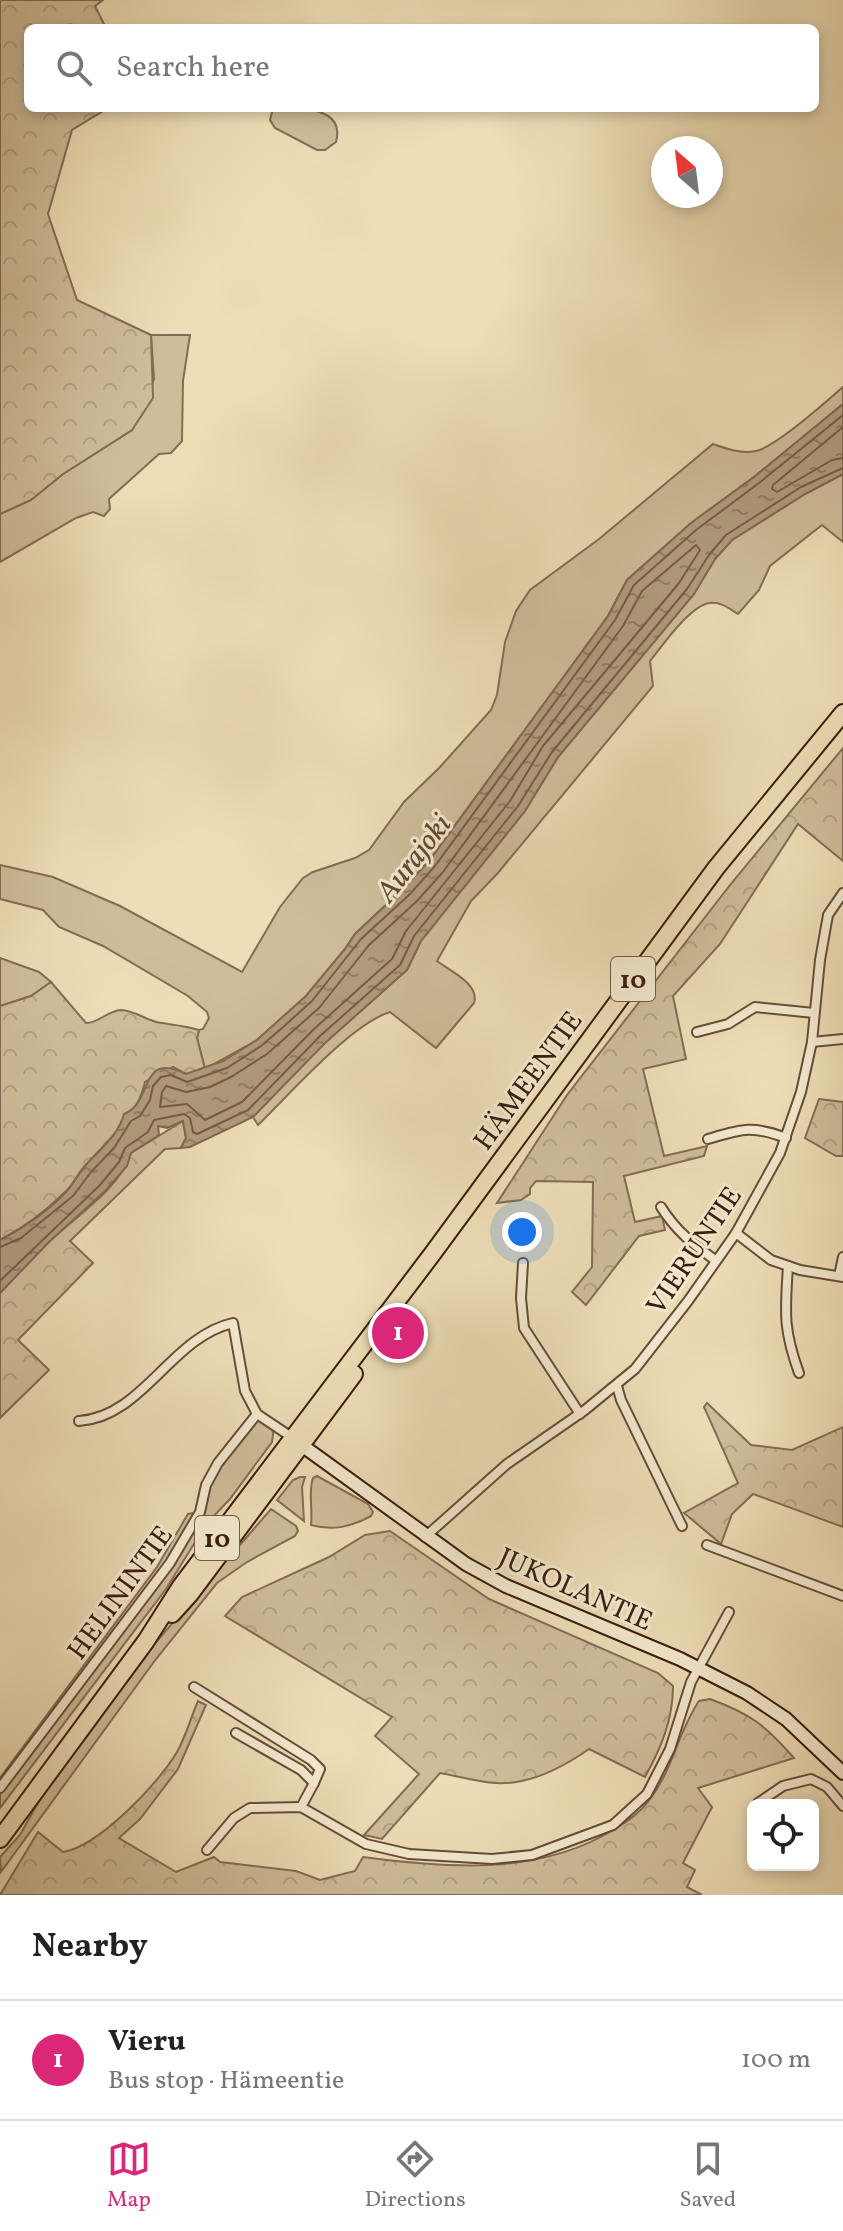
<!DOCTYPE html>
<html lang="en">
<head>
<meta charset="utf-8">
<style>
  :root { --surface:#fff; --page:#f6f6f6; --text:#222; --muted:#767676; --line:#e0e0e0; --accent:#db2777 }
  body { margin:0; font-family:Vollkorn,serif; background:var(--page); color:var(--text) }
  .controls { position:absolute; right:24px; bottom:24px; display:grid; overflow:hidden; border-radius:12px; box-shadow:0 4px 12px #0003 }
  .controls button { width:72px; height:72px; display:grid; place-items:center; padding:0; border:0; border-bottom:2px solid var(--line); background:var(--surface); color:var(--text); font:40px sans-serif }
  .compass { position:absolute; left:651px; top:136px; width:72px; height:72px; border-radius:50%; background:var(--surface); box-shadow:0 4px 12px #0003; rotate:332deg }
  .you { position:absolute; left:522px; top:1232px; width:28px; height:28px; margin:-20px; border:6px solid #fff; border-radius:50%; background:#1a73e8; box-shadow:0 0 0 12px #1a73e833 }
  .badge { display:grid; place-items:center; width:52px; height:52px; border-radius:50%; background:var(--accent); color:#fff; font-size:26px; font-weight:700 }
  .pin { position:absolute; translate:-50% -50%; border:4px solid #fff; box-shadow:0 2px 8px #0006 }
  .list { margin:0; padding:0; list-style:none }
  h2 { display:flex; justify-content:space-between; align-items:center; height:104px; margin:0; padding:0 32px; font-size:34px }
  h2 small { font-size:26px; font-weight:400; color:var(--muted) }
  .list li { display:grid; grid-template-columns:52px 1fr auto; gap:24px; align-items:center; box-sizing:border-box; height:120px; padding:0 32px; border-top:2px solid var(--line) }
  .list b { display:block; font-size:30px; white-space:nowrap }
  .list p { margin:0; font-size:26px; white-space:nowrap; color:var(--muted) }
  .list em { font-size:26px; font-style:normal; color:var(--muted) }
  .icon { flex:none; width:44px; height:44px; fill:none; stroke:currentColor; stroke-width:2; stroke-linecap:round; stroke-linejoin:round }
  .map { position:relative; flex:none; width:843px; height:1895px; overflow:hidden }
  .search { position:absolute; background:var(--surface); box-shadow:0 4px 12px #0003; left:24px; right:24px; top:24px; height:88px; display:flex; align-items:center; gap:20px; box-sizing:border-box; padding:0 28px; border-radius:12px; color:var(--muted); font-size:30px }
  .sheet { height:224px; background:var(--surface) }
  nav { display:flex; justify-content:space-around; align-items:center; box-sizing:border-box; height:112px; border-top:2px solid var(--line); background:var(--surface); font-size:22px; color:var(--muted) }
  nav a { display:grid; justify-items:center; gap:4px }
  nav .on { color:var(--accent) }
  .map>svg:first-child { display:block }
  .grass { fill:#cfbd9a; stroke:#846c54; stroke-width:2 }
  .forest { fill:url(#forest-crowns); stroke:#846c54; stroke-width:2 }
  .water { fill:url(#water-ripples); stroke:#816852; stroke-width:2 }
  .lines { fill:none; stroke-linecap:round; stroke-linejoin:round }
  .shore { stroke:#765c46; stroke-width:2 }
  .street-casing { stroke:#674c39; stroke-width:12 }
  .secondary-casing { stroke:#3a1b0f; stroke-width:16 }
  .highway-casing { stroke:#3a1b0f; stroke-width:20 }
  .street { stroke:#f4ead0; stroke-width:8 }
  .secondary { stroke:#f4ead0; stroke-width:12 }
  .highway { stroke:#eedeb7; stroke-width:16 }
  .labels { text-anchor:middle; stroke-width:6; stroke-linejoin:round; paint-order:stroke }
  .shield { fill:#f4ead0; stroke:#725949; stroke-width:2 }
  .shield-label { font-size:26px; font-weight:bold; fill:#3a1b0f }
  .street-label { font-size:28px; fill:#3a1b0f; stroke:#f4ead0 }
  .water-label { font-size:30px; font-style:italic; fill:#644836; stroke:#f4ead0 }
</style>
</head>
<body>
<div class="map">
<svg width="843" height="1895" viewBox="0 0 843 1895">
  <defs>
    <pattern id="forest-crowns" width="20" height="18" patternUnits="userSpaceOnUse" patternTransform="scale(2)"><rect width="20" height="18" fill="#cfbd9a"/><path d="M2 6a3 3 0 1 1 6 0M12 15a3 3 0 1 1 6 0" fill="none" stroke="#b2a284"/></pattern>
    <pattern id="water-ripples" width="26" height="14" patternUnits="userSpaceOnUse" patternTransform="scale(2)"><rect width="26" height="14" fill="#b19c7e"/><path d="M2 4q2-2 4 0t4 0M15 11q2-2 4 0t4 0" fill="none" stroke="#917e66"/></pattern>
  </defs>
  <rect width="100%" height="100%" fill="#eedeb7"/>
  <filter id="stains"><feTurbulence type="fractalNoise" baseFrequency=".0025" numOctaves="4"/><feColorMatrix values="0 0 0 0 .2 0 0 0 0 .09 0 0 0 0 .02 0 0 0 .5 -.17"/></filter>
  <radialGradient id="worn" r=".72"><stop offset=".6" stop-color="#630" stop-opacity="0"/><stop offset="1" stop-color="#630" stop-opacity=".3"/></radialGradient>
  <!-- grass -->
  <g class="grass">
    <path d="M 273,108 C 296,108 346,105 336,142 L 325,150 L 317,150 L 275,128 L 270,120 Z"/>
    <polygon points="151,335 190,335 183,381 182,441 171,453 159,454 109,499 110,509 104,516 93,512 76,518 0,562 0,514 31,500 63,474 132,430 154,379"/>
    <path d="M 843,387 L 843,404 L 754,477 L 691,523 L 627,580 L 608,616 L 429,861 L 404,888 L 355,934 L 345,949 L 306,996 L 257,1040 L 205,1069 L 197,1038 L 199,1030 L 203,1029 L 209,1018 L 207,1012 L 188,996 L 103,946 L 59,927 L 43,910 L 0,899 L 0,865 L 53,877 L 120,906 L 242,972 L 280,907 L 303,878 L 313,872 L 355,858 L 369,850 L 404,802 L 440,767 L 491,710 L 497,695 L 505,642 L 516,611 L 530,590 L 599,539 L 713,444 C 727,449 741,454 756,451 C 776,447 826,402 843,387 Z"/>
    <path d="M 843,474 L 843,542 L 822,525 L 770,566 L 759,590 L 738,614 C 730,609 720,601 709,603 C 689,607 663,645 650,661 L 653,686 L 497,874 L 471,901 L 437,961 C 450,971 480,984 474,1003 L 436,1048 L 390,1012 C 351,1024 289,1095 258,1125 L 253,1117 L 262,1105 L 326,1042 L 407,970 L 421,941 L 525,811 L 558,757 L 694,594 L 715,559 L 732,540 L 805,494 Z"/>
    <polygon points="0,958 39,972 51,982 31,996 0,1006"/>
    <polygon points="257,1414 274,1427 272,1442 230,1499 207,1523 166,1589 0,1808 0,1778 157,1567 188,1514 200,1512 218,1463"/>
    <path d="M 317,1476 L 368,1504 L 373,1512 L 371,1516 C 351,1527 333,1531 311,1525 C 313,1509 308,1492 313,1478 Z"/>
    <polygon points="300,1477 305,1477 302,1487 304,1521 277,1500 293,1480"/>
    <polygon points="271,1509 296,1526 298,1531 295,1536 247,1562 217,1583 156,1659 1,1872 0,1857 20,1835 40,1799 150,1649"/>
  </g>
  <!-- forest -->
  <g class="forest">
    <polygon points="0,0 103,0 95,6 106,28 28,28 28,108 108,108 72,130 48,214 77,300 151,335 153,398 132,430 63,474 31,500 0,514"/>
    <polygon points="843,748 843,861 798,824 720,944 673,996 686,1059 643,1069 664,1156 707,1146 704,1156 624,1176 635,1222 662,1216 665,1230 639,1236 586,1305 572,1292 592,1267 593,1182 536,1181 530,1188 530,1194 521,1200 497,1203 567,1095 730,885"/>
    <path d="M 51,982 L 86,1023 C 99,1023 107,1011 121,1010 C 135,1010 148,1022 162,1023 C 175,1025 186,1026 199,1030 L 197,1038 L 205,1069 L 186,1074 L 173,1067 L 145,1082 C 138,1117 106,1141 84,1167 C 77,1175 73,1185 65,1192 C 46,1211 23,1228 0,1240 L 0,1006 L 31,996 Z"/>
    <polygon points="819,1099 843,1102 843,1156 836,1156 805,1138"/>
    <path d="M 183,1121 L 186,1138 L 181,1148 L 165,1149 L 70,1241 L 93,1263 L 18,1340 L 49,1370 L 0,1418 L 0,1293 C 17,1275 34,1256 52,1239 C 79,1214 119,1189 131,1153 Z"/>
    <polygon points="707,1403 751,1445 792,1450 843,1427 843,1527 753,1494 732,1514 721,1544 684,1513 738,1483 704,1407"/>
    <path d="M 390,1531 L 489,1599 L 658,1673 L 673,1686 C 673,1720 661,1748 645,1777 L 589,1749 C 562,1768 530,1785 496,1783 C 477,1782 458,1776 440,1773 L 382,1839 L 364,1835 L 419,1774 L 375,1736 L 392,1717 L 225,1616 L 242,1597 L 329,1557 L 365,1535 Z"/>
    <path d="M 710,1699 C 751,1714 765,1725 794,1758 L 698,1788 L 712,1807 L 683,1863 L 695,1870 L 687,1887 L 702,1895 L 0,1895 L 38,1832 L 63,1852 C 99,1846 158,1784 177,1752 C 186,1736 191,1717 198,1701 L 206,1705 L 178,1769 L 140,1819 L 119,1838 L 176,1872 L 214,1857 L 220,1862 L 296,1871 L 320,1880 L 355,1871 L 363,1857 C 446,1868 538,1876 613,1830 C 628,1821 640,1813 650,1799 C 673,1769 678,1732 699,1701 Z"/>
  </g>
  <!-- water -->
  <path class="water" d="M 843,404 L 843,474 L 805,494 L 732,540 L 715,559 L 694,594 L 558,757 L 525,811 L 421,941 L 407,970 L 326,1042 L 253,1117 L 190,1147 L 181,1148 L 186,1138 L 183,1121 L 167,1128 L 158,1126 L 159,1135 L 131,1153 L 127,1166 L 105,1191 L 50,1241 L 0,1293 L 0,1240 C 23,1228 49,1210 67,1191 C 74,1183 79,1173 86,1165 C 100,1149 118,1136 124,1114 C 154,1103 138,1050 186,1074 L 223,1061 L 257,1040 L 277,1022 L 306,996 L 345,949 L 355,934 L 404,888 L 429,861 L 608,616 L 627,580 L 691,523 L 754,477 Z"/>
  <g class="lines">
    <!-- shore -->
    <g class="shore">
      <polyline points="843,427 773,485 772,489 777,492 832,460 843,458"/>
      <polygon points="696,545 700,550 679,583 543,746 510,801 406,931 392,959 314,1029 242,1102 205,1120 187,1104 160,1107 162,1092 166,1086 186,1092 210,1087 231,1077 267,1054 319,1008 369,945 417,901 443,872 623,626 642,591"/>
      <polyline points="0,1247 21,1238 73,1196 91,1172 114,1148 131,1121 140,1116 150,1100 153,1086 161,1077 171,1075 187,1082 227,1068 261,1046 282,1028 312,1001 361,939 410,894 435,866 615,620 634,585 696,530 759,483 843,415"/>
      <polyline points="0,1281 100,1185 119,1162 125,1148 148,1132 154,1120 184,1114 190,1118 193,1132 197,1134 248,1110 320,1036 400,965 414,936 518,806 552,752 687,589 709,555 726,535 801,487 843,468"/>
    </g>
    <defs>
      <g id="street">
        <polyline points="697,1032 728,1024 755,1007 814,1013"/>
        <polyline points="812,1042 843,1039"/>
        <path d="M 708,1139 C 742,1129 752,1125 786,1138"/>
        <path d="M 661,1207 C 676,1231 693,1244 715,1260"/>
        <polyline points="736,1233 771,1260 800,1270 843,1277"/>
        <polyline points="523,1263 521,1298 524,1328 580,1414"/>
        <path d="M 788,1266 C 785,1312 783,1329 799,1373"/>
        <polyline points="839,1276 843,1257"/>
        <polyline points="617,1386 621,1400 682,1526"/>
        <path d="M 79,1421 C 143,1417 171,1337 233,1323 L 245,1391 L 257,1414 L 293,1438"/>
        <polyline points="425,1537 507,1464 585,1410 635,1369 688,1301 736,1233 780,1153 801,1092 812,1042 820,960 828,915 843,893"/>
        <polyline points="707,1545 843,1596"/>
        <polyline points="194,1687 311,1760 320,1769 314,1783"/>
        <polyline points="236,1733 301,1770 314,1783 301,1807"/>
        <polyline points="0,1788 170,1563 200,1512 206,1485 218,1463 257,1414"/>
        <polyline points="758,1803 783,1786 811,1779 827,1787 843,1806"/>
        <polyline points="207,1850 234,1818 250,1808 301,1807 366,1844 409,1854 492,1859 532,1855 613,1825 647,1794 670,1749 691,1682 729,1612"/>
      </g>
      <polyline id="secondary" points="296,1441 466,1564 506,1586 680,1659 747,1693 786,1719 843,1773"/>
      <g id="highway">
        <polyline points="172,1614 190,1594 354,1374"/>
        <polyline points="0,1839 146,1641 181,1586 433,1253 716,868 843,713"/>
      </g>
    </defs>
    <!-- street casing -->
    <use href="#street" class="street-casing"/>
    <!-- secondary casing -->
    <use href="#secondary" class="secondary-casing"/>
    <!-- highway casing -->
    <use href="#highway" class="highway-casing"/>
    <!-- street -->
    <use href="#street" class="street"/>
    <!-- secondary -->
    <use href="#secondary" class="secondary"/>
    <!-- highway -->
    <use href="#highway" class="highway"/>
  </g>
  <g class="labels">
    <!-- shield labels -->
    <g class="shield">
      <rect x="611" y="957" width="44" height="44" rx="6"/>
      <rect x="195" y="1516" width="44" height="44" rx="6"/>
    </g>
    <g class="shield-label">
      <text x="633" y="988">10</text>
      <text x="217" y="1547">10</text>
    </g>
    <!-- street labels -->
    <g class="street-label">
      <text transform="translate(527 1080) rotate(-54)" y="10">HÄMEENTIE</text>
      <text transform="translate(693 1250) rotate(-56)" y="10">VIERUNTIE</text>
      <text transform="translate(576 1588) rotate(24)" y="10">JUKOLANTIE</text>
      <text transform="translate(119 1592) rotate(-54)" y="10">HELININTIE</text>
    </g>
    <!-- water labels -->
    <g class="water-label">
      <text transform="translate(413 858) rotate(-52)" y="10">Aurajoki</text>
    </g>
  </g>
  <rect width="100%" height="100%" filter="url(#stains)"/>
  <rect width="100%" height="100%" fill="url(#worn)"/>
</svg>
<div class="controls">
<button><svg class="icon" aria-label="locate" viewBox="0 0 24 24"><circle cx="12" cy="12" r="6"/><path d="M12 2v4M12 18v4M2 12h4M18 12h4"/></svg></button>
</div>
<svg class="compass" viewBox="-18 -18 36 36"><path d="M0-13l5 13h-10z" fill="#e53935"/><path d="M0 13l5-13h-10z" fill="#767676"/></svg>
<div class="you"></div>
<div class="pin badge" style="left:398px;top:1333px">1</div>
<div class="search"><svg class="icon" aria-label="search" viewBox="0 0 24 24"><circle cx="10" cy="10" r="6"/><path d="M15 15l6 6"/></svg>Search here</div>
</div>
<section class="sheet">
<h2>Nearby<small></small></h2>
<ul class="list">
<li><span class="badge">1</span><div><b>Vieru</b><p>Bus stop · Hämeentie</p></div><em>100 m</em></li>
</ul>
</section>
<nav>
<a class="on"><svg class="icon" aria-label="map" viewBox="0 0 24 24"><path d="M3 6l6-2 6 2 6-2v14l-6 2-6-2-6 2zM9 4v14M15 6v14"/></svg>Map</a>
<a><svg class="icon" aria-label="directions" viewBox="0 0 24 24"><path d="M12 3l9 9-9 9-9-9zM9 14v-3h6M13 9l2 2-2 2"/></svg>Directions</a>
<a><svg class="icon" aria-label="saved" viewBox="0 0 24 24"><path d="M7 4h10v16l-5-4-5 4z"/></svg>Saved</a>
</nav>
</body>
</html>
